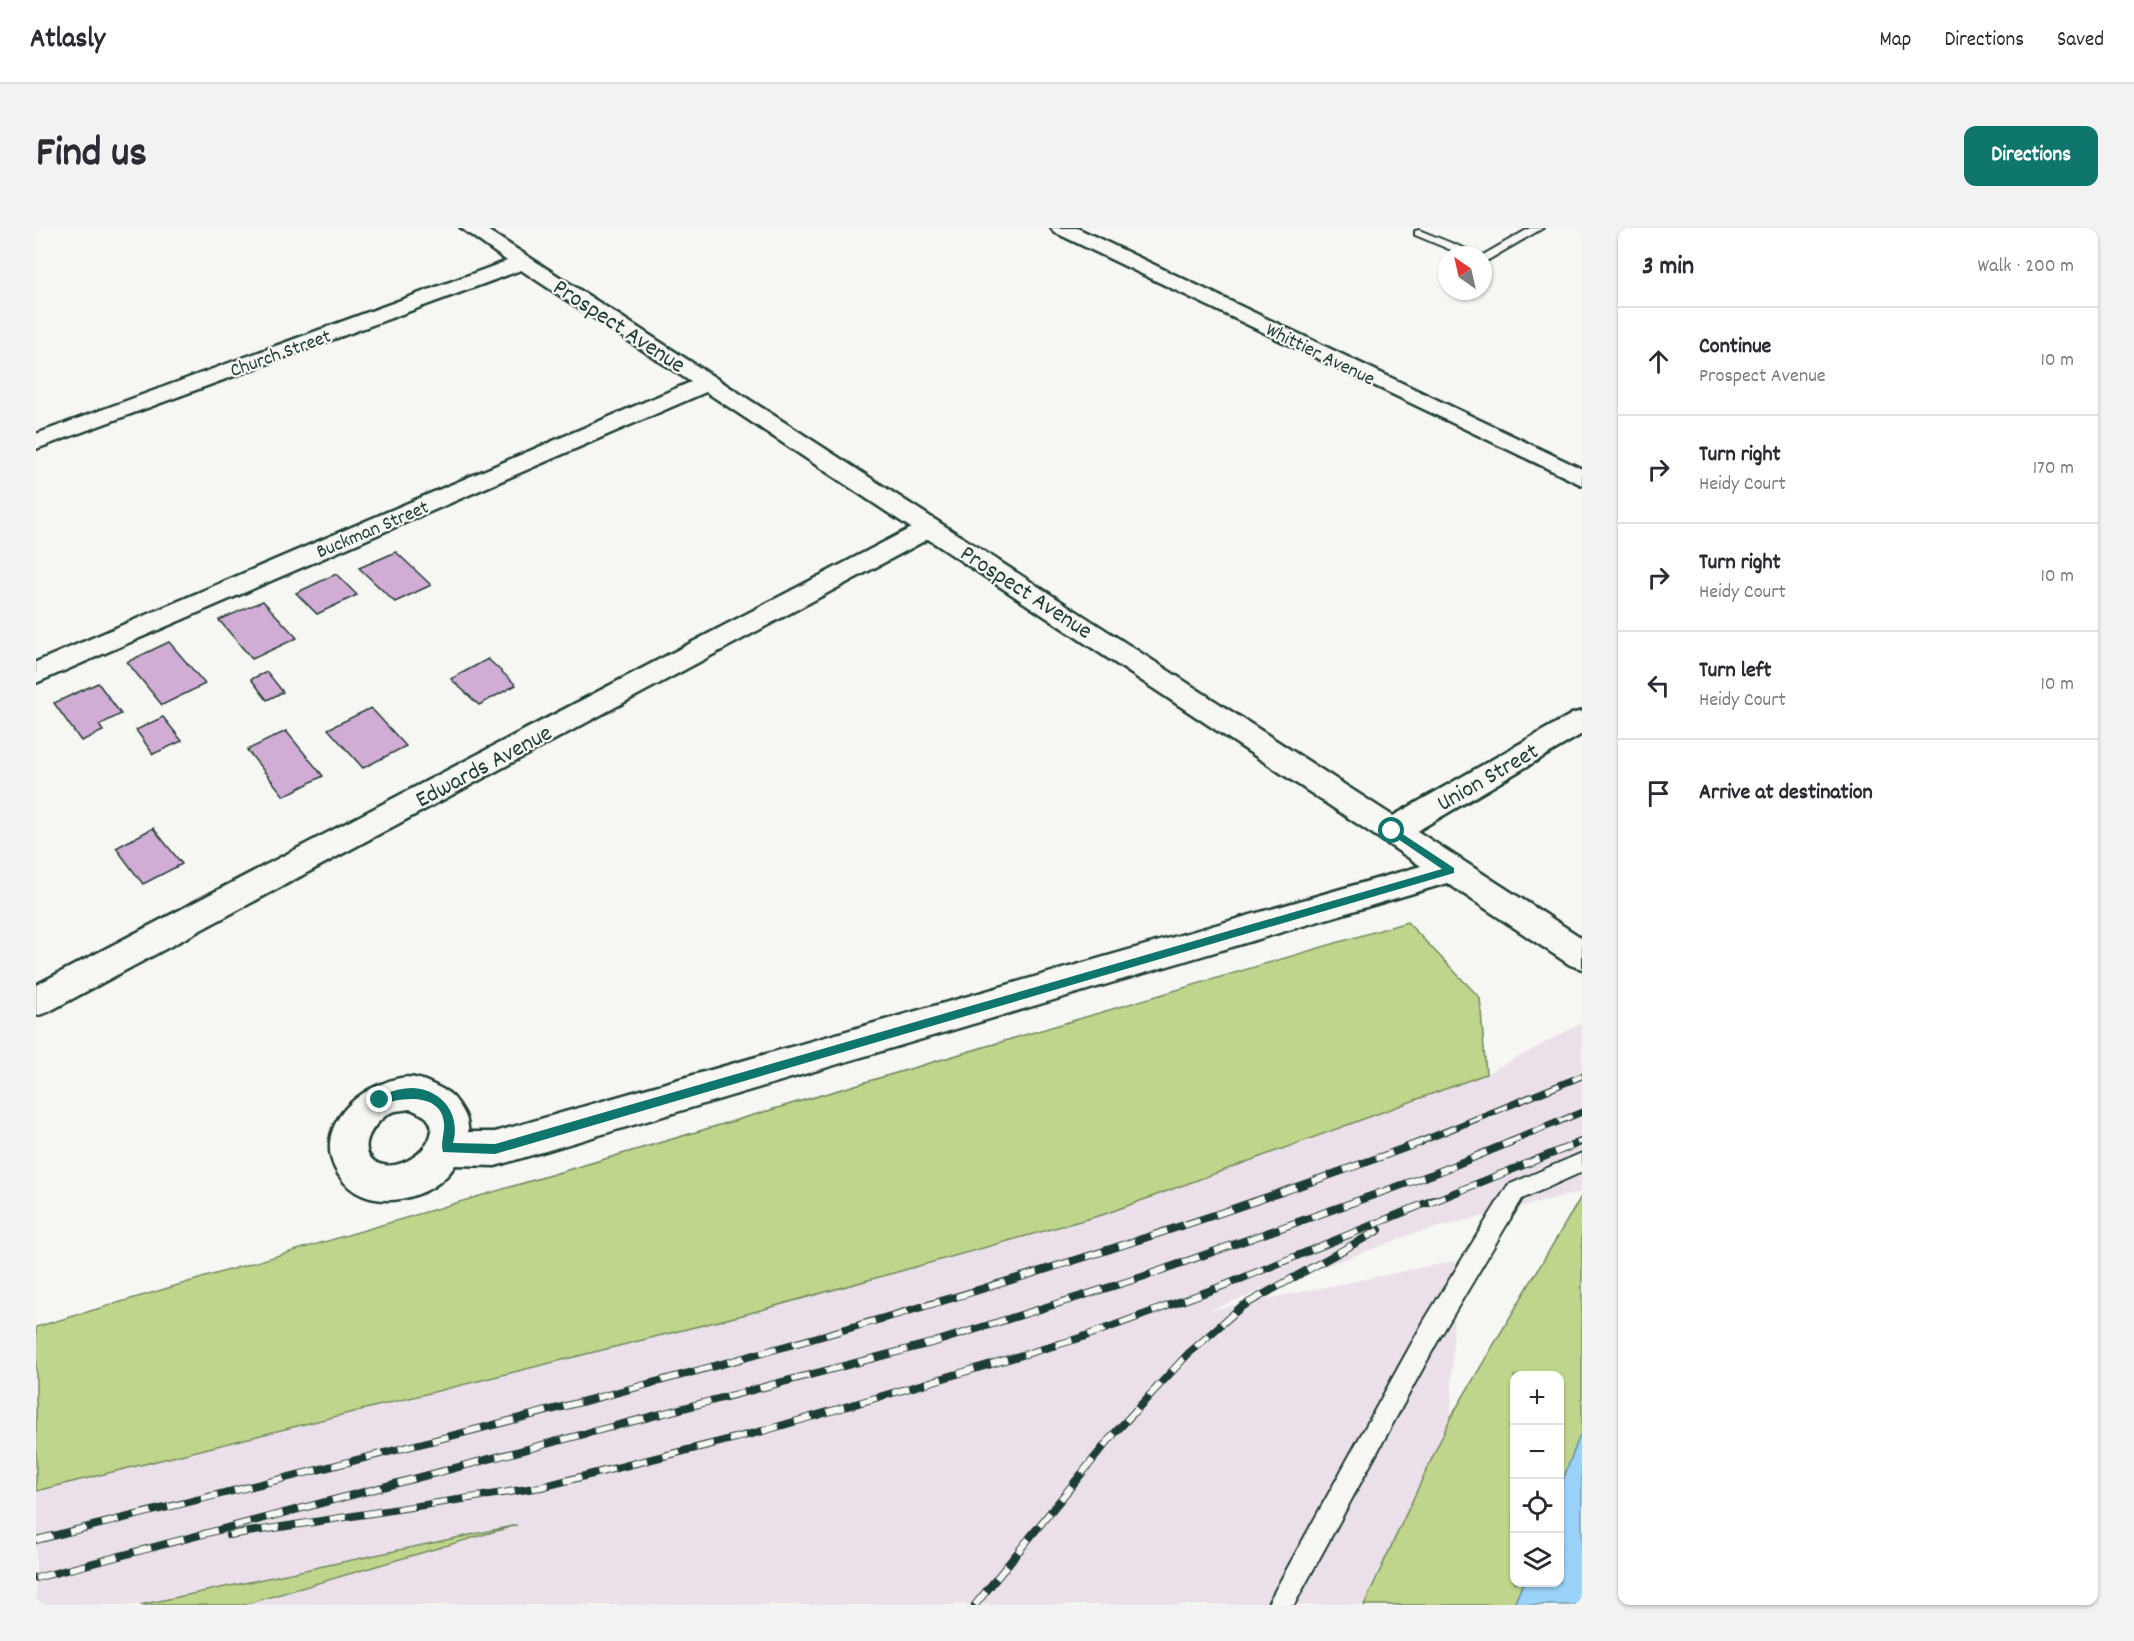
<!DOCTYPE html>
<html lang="en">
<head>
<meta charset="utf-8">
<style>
  :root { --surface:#fff; --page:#f2f2f3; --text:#2b2b33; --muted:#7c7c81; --line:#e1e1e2; --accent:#0f766e }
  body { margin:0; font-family:Dekko,sans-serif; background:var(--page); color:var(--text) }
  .controls { position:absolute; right:18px; bottom:18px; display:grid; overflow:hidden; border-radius:12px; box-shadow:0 2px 4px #0004 }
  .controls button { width:54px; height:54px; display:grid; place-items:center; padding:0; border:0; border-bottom:2px solid var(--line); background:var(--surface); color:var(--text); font:30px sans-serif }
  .compass { position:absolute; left:1402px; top:18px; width:54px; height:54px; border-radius:50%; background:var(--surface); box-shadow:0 2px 4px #0004; rotate:326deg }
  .stop { position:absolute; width:18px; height:18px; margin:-14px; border:4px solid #0f766e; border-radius:50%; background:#fff }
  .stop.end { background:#0f766e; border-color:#fff; box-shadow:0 2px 6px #0008 }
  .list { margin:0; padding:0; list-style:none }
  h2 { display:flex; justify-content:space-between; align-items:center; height:78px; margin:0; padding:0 24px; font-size:26px }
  h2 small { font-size:20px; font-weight:400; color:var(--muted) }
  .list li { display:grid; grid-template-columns:39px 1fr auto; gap:18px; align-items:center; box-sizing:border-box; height:108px; padding:0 24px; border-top:2px solid var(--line) }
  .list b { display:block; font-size:22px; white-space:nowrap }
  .list p { margin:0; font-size:20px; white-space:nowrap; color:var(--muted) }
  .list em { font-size:20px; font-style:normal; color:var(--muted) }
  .icon { flex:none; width:33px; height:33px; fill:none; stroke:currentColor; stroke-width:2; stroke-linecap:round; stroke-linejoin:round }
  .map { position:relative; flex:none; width:1546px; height:1377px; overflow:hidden; border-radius:12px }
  header { display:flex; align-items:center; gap:36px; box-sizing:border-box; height:84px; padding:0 30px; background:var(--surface); border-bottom:2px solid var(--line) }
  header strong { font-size:28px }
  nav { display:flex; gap:33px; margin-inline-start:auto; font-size:21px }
  .intro { display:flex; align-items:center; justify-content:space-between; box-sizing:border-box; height:144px; padding:0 36px }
  h1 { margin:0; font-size:42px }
  .button { padding:15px 27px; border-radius:12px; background:var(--accent); color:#fff; font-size:21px; font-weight:700 }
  main { display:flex; gap:36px; padding:0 36px }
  aside { flex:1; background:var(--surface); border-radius:12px; box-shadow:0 2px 4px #0004 }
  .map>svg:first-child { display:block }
  .built { fill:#ebe0e9 }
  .green { fill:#bfd58b; stroke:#6f8960; stroke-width:1.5 }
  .water { fill:#9ad2f9; stroke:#6996aa; stroke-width:1.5 }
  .building { fill:#d1acd5; stroke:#1f3d34; stroke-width:1.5 }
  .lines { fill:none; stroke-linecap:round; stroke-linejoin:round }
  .lane-casing { stroke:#1f3d34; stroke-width:4 }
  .street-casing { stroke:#1f3d34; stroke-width:5 }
  .lane { fill:#f6f6f2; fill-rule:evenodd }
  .street { fill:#f6f6f2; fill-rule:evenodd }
  .rail-far1-casing { stroke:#1f3d34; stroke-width:7 }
  .rail-casing { stroke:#1f3d34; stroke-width:8 }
  .rail-far1 { stroke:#f6f6f2; stroke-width:4.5; stroke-dasharray:14; stroke-linecap:butt }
  .rail { stroke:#f6f6f2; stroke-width:6; stroke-dasharray:17; stroke-linecap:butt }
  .route { fill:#0f766e }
  .labels { text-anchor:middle; stroke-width:4.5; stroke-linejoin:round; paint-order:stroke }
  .far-street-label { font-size:20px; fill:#1f3d34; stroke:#f6f6f2 }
  .street-label { font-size:24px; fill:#1f3d34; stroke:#f6f6f2 }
</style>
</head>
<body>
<header>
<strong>Atlasly</strong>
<nav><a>Map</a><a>Directions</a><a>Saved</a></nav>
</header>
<div class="intro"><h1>Find us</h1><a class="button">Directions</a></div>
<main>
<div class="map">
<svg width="1546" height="1377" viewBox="0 0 1546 1377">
  <rect width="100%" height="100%" fill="#f6f6f2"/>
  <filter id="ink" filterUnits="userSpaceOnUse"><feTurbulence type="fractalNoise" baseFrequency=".0167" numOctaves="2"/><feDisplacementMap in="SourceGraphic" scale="12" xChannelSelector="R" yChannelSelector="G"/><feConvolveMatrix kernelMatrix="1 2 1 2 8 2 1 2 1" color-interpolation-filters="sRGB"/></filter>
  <g filter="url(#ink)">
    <!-- built -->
    <polygon class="built" points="1546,795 1546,964 1379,1005 1171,1083 1419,1033 1415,1189 1328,1377 207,1377 469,1300 104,1377 0,1377 0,1263 707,1087 1069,986 1450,846"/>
    <!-- green -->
    <g class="green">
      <polygon points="1371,694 1444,770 1450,846 1069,986 707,1087 0,1263 0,1099"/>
      <polygon points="1546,967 1546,1202 1524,1260 1524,1148 1478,1148 1478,1354 1487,1355 1478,1377 1328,1377 1415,1189"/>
      <polygon points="481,1297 207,1377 104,1377"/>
    </g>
    <!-- water -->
    <polygon class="water" points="1546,1202 1546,1377 1478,1377 1487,1355 1524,1354 1524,1260"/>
    <!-- building -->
    <g class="building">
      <polygon points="360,324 395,357 359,374 323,340"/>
      <polygon points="300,346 321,367 281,386 260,365"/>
      <polygon points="227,373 261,410 216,431 183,392"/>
      <polygon points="133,414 169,456 126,477 91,434"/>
      <polygon points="452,431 480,457 443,477 415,451"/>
      <polygon points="231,444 247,464 231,472 215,451"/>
      <polygon points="62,455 85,486 63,497 67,503 45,513 18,475"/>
      <polygon points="335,480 370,518 327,540 292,501"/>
      <polygon points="127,489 146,513 117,526 100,502"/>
      <polygon points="250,503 287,548 248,568 211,522"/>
      <polygon points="117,600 146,636 107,656 80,620"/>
    </g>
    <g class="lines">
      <defs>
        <g id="lane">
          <polygon points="1494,0 1507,0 1447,35 1447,27"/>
          <polygon points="1383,2 1440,25 1441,27 1427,27 1379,7 1379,3"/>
          <polygon points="1546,925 1546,944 1486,971 1404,1109 1258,1377 1231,1377 1388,1093 1472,957"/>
        </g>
        <g id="street">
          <path d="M 425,0 L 448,0 L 1357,588 L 1536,486 L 1546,483 L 1546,506 L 1381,603 L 1546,710 L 1546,741 L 1534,737 L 1411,655 L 459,938 L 419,937 C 399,971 336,987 308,954 C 274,914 307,869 348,855 C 357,851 370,848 379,850 C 386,851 394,855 400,858 C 410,863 416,866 421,874 C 428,884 433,892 432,904 L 459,904 L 1385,638 L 892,311 L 12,784 L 0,788 L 0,757 L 875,300 L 670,164 L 0,455 L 0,434 L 655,154 L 485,42 L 0,221 L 0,206 L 471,33 ZM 375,881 C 380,884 387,886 391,890 C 411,912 362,951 338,933 C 319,918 341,891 356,884 C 362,882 369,882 375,881 Z"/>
          <polygon points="1015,0 1041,0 1546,241 1546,257 1018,4"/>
        </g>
      </defs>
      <!-- lane casing -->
      <use href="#lane" class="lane-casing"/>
      <!-- street casing -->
      <use href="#street" class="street-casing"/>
      <!-- lane -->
      <use href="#lane" class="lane"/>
      <!-- street -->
      <use href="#street" class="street"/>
      <defs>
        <g id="rail-far1">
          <polyline points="1381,915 1546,848"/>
          <polyline points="1471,915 1546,884"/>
          <polyline points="1541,915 1546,913"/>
        </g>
        <g id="rail">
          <polyline points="1393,975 1545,914"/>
          <polyline points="193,1307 505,1259 727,1203 1044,1110 1192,1056 1400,971"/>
          <path d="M 0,1312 C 467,1196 934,1082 1385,914"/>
          <polyline points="0,1350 899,1114 1106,1049 1397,946 1475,914"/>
          <polyline points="939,1377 1077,1207 1152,1126 1205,1079 1343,1002"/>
        </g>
      </defs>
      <!-- rail-far1 casing -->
      <use href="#rail-far1" class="rail-far1-casing"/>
      <!-- rail casing -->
      <use href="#rail" class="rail-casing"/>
      <!-- rail-far1 -->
      <use href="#rail-far1" class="rail-far1"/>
      <!-- rail -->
      <use href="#rail" class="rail"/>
    </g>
  </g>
  <!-- route -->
  <path class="route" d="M 1356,599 L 1418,640 L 1418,645 L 459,926 L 407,924 C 404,915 409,905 408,895 C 405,864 365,869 344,877 L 339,872 L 341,869 C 352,864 364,860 377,860 C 407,862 425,887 417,915 L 459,916 L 1406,641 L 1353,605 L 1352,603 Z"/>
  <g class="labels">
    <!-- far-street labels -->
    <g class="far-street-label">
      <text transform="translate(244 124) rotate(-20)" y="7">Church Street</text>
      <text transform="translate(1285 125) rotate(26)" y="7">Whittier Avenue</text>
      <text transform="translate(336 300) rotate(-23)" y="7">Buckman Street</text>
    </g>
    <!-- street labels -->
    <g class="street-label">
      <text transform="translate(584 97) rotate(33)" y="8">Prospect Avenue</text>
      <text transform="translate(991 363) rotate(33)" y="8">Prospect Avenue</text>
      <text transform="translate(447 537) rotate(-28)" y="8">Edwards Avenue</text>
      <text transform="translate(1451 548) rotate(-30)" y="8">Union Street</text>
    </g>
  </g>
</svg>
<div class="controls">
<button>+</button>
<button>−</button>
<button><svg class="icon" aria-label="locate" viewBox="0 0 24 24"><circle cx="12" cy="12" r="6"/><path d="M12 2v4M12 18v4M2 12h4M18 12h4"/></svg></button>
<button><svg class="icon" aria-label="layers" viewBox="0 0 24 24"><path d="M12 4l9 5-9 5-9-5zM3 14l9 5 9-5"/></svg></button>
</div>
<svg class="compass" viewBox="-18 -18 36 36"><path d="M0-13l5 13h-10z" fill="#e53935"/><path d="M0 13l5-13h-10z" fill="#7c7c81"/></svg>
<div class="stop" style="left:1356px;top:603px"></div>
<div class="stop end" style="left:344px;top:872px"></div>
</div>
<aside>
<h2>3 min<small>Walk · 200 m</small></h2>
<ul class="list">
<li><svg class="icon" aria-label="ahead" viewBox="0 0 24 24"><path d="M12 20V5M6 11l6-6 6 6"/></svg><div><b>Continue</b><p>Prospect Avenue</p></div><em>10 m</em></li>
<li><svg class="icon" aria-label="right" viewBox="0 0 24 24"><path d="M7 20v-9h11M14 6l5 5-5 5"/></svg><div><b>Turn right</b><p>Heidy Court</p></div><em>170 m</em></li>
<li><svg class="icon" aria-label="right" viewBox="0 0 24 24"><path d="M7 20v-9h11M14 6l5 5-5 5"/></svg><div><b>Turn right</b><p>Heidy Court</p></div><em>10 m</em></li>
<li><svg class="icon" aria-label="left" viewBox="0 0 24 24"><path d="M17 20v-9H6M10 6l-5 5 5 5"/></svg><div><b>Turn left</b><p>Heidy Court</p></div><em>10 m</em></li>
<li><svg class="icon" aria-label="arrive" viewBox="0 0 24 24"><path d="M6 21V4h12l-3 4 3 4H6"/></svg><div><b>Arrive at destination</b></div></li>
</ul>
</aside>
</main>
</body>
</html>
